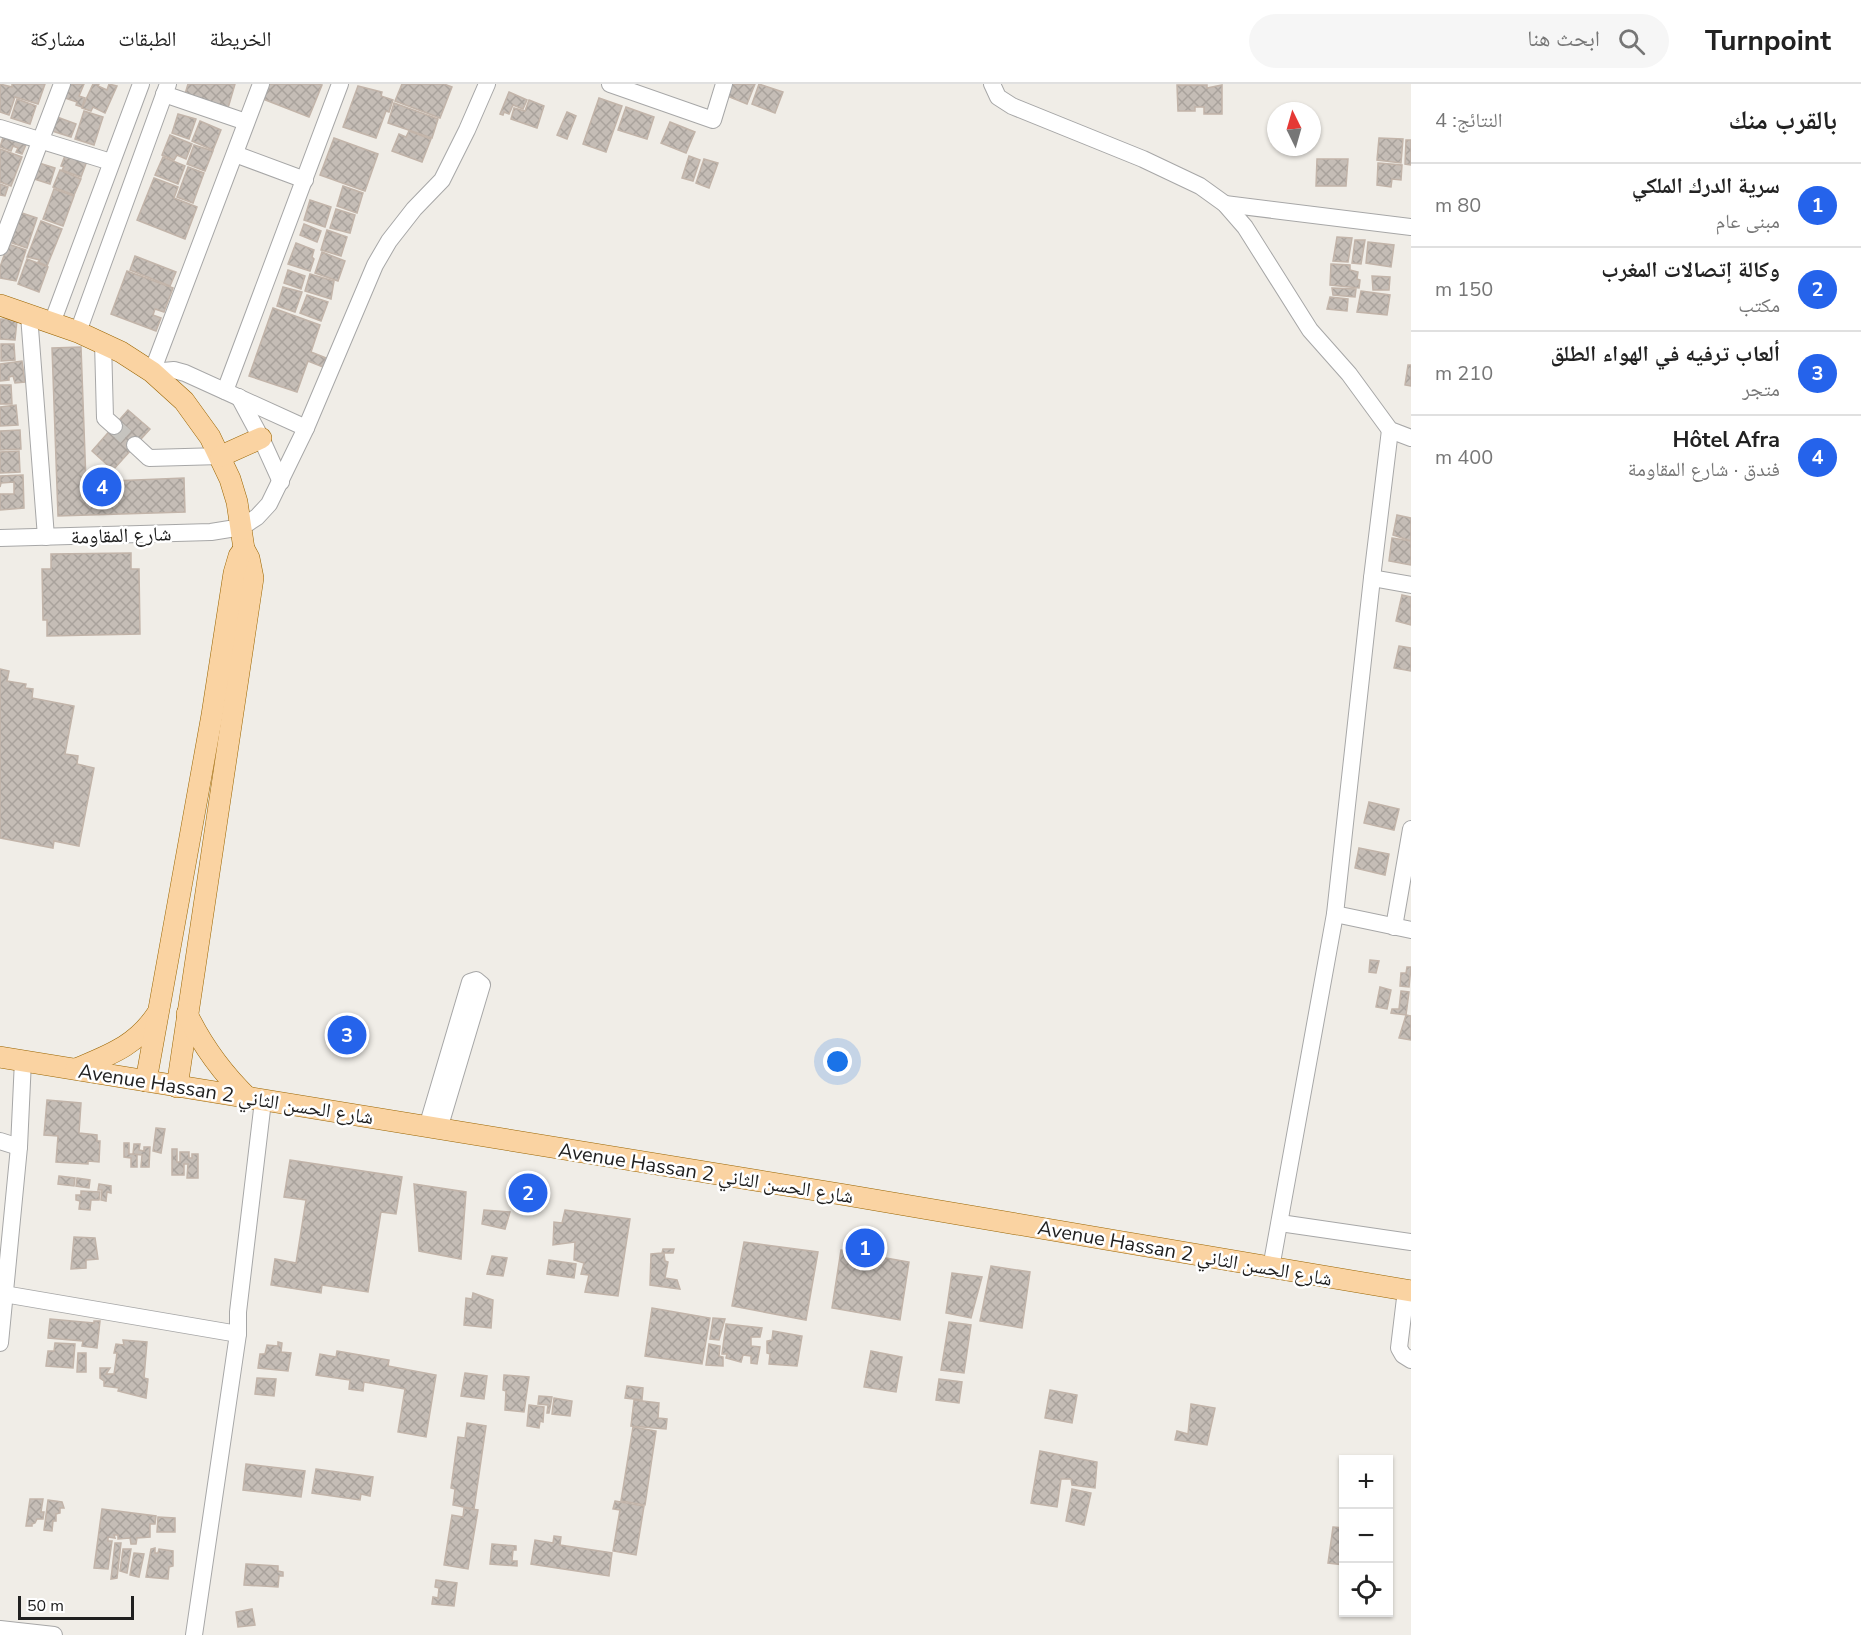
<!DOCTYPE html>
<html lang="ar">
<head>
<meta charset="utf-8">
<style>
  :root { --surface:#fff; --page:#f6f6f6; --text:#222; --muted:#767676; --line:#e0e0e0; --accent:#2563eb }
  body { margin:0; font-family:"Nunito Sans","Noto Naskh Arabic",sans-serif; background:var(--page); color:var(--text); direction:rtl }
  .controls { position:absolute; right:18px; bottom:18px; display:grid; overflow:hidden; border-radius:0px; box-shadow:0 2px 4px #0004 }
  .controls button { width:54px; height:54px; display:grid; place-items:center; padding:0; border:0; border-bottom:2px solid var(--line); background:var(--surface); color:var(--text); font:30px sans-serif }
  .compass { position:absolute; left:1267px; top:18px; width:54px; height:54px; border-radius:50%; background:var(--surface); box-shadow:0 2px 4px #0004; rotate:355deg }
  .scale { position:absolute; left:18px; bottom:15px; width:116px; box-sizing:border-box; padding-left:6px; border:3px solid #202020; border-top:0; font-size:16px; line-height:21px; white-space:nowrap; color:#202020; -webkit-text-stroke:4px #fff; paint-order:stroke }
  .you { position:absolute; left:838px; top:978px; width:21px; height:21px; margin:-15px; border:4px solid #fff; border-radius:50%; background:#1a73e8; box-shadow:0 0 0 9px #1a73e833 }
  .badge { display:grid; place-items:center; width:39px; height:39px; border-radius:50%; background:var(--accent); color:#fff; font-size:20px; font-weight:700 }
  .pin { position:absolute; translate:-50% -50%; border:3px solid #fff; box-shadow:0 2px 6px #0006 }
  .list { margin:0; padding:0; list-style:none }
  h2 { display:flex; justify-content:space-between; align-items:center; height:78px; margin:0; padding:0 24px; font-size:26px }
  h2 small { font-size:20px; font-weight:400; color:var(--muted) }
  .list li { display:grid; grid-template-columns:39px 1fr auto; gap:18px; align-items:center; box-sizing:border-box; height:84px; padding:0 24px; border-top:2px solid var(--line) }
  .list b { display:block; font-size:22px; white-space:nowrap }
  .list p { margin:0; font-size:20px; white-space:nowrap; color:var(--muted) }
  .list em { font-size:20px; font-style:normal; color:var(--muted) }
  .icon { flex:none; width:33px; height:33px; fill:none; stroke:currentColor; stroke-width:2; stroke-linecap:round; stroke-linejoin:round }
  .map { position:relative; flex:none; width:1411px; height:1551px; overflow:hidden; direction:ltr }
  header { display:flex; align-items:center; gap:36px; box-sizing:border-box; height:84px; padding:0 30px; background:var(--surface); border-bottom:2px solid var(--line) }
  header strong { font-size:28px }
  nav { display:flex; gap:33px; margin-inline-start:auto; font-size:21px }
  .search { width:420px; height:54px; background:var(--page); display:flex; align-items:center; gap:15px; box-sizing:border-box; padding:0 21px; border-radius:33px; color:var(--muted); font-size:22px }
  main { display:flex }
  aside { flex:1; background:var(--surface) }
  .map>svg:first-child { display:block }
  .building { fill:url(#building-cross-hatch); stroke:#c2b4a9; stroke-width:1.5 }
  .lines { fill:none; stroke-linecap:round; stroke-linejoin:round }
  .minor-tunnel { stroke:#c6c4bf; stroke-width:16; stroke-dasharray:16 8; stroke-linecap:butt }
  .minor-casing { stroke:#a7a7a7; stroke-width:18 }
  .major-casing { stroke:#9a6502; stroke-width:22 }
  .minor { stroke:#fff; stroke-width:16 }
  .major { stroke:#fad3a2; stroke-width:21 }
  .labels { text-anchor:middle; stroke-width:5; stroke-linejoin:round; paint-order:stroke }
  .street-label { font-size:20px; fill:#202020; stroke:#fff }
</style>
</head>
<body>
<header>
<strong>Turnpoint</strong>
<div class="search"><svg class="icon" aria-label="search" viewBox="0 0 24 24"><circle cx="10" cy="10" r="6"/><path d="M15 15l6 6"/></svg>ابحث هنا</div>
<nav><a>الخريطة</a><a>الطبقات</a><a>مشاركة</a></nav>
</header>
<main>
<aside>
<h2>بالقرب منك<small>النتائج: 4</small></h2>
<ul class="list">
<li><span class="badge">1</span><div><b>سرية الدرك الملكي</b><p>مبنى عام</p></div><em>80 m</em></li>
<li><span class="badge">2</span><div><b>وكالة إتصالات المغرب</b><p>مكتب</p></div><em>150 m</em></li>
<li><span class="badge">3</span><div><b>ألعاب ترفيه في الهواء الطلق</b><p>متجر</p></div><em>210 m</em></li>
<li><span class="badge">4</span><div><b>Hôtel Afra</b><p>فندق · شارع المقاومة</p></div><em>400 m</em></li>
</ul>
</aside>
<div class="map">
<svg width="1411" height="1551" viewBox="0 0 1411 1551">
  <defs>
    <pattern id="building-cross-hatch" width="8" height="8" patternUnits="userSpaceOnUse" patternTransform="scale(1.5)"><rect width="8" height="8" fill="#c5bdb6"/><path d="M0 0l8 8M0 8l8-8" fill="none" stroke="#a9a29c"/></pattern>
  </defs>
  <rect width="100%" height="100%" fill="#f0ede7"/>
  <!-- building -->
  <g class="building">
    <polygon points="0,0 12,3 12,0 45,0 38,20 15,13 9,31 0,28"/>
    <polygon points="67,0 84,0 79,12 85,14 82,23 76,21 77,18 62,13"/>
    <polygon points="93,0 99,0 98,2 107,6 109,0 117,2 105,29 93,23 91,27 82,24"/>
    <polygon points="188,0 235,0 228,24 185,10"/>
    <polygon points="269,0 318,0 322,1 309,33 263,15"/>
    <polygon points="402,0 444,0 452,3 440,34 395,17"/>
    <polygon points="730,0 755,0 747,20 725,11"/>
    <polygon points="759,0 783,8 775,29 752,20"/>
    <polygon points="1177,1 1207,1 1207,4 1222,1 1222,30 1204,30 1204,23 1195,23 1195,27 1178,27"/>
    <polygon points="358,2 382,8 381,12 393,16 389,28 386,27 376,54 343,43"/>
    <polygon points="509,8 527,16 523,25 513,21 509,30 504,28 503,31 500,30"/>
    <polygon points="599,14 622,22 606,68 583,60"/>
    <polygon points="17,15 36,22 30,40 11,34"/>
    <polygon points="529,16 544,22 537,44 511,35 514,24 525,27"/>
    <polygon points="394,19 438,35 432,54 388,39"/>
    <polygon points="626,23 654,33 647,55 618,46"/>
    <polygon points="84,27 103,33 94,61 75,55"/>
    <polygon points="567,28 576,32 567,55 557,51"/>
    <polygon points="178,30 196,35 189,55 172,49"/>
    <polygon points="57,33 76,40 71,53 52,47"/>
    <polygon points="200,37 221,46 213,66 192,57"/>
    <polygon points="670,38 695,48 686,69 661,59"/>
    <polygon points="5,47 28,56 22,70 16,68 18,64 13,62 11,67 0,63"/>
    <polygon points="409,47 431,55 422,78 392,67 399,50 406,53"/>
    <polygon points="170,51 192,60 186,75 177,71 174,76 162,71"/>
    <polygon points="334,54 378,70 365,107 320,91"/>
    <polygon points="1379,54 1403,55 1401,79 1377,76"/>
    <polygon points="1406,56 1411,56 1411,81 1405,80"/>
    <polygon points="194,61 213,67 205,87 187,80"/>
    <polygon points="0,65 22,73 11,102 0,98"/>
    <polygon points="66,69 87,77 81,93 62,86 64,83 61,82"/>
    <polygon points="689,72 700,76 693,97 682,94"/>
    <polygon points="163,73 185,82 178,100 155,91"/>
    <polygon points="704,75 718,79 709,104 696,99"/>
    <polygon points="1317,75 1348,75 1346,102 1316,102"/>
    <polygon points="36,78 55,84 50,100 31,94"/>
    <polygon points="1378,79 1402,81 1401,96 1392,95 1391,103 1377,101"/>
    <polygon points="188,83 204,89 193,119 177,113"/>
    <polygon points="60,86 81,95 74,111 53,103"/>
    <polygon points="154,94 178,103 174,114 197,123 185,155 137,136"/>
    <polygon points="0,100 8,103 5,112 0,111"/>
    <polygon points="343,102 363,109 357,129 337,122"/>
    <polygon points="54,105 74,112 63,142 43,135"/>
    <polygon points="310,116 331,123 325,143 304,136"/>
    <polygon points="336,125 355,131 350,149 330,144"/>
    <polygon points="19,128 37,134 27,164 9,158"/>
    <polygon points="41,137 62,145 47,182 38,178 40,176 27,173"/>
    <polygon points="304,140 321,147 317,158 300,151"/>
    <polygon points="327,146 347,153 341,172 321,166"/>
    <polygon points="1337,153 1352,154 1348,178 1333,177"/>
    <polygon points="1355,156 1365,156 1361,180 1352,179"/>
    <polygon points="1368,158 1394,161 1391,183 1366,179"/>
    <polygon points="296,159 314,166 312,173 314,175 310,187 288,180"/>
    <polygon points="8,160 26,166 16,197 0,194 0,183"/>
    <polygon points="322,168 345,177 338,197 315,189"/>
    <polygon points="135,172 176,188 170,202 130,186"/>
    <polygon points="27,175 48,183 39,208 18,200"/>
    <polygon points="1331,180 1350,181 1350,186 1358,188 1357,195 1360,196 1359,204 1330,201"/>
    <polygon points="288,186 305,192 301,205 284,199"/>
    <polygon points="127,187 173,204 164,228 155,225 153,231 161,234 156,247 111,230"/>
    <polygon points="310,190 334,197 331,215 305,207"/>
    <polygon points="1372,192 1390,193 1389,206 1373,206"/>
    <polygon points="283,203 302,208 295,228 277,222"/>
    <polygon points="1332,204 1356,205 1355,213 1333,211"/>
    <polygon points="1361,207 1390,211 1387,231 1357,228"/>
    <polygon points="307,211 328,218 321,237 300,229"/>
    <polygon points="1330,213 1348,215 1347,227 1327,225"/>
    <polygon points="273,224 320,241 311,268 326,274 323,283 308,277 297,308 249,292"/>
    <polygon points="0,235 17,236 15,256 0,255"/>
    <polygon points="1,260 14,260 15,276 1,277"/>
    <polygon points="81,263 86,398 184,394 185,428 58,432 52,264"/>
    <polygon points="22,277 25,298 15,299 13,292 9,293 9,296 0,297 0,280"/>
    <polygon points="1408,281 1411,281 1411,302 1405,301"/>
    <polygon points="0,301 11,301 12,320 0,320"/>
    <polygon points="16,321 18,341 0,342 0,323"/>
    <polygon points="128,326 150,345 113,386 92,367"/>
    <polygon points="20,346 21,365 0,366 0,347"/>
    <polygon points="19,367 20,388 0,389 0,368"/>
    <polygon points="23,391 24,424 0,426 0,410 14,410 14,398 1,399 0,403 0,392"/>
    <polygon points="1397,431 1411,434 1411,457 1393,451"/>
    <polygon points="1392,454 1411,457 1411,481 1389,477"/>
    <polygon points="131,469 131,485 139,485 140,550 47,552 47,536 43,536 42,485 51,485 51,470"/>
    <polygon points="1402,511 1411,513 1411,541 1396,537"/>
    <polygon points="1399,562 1411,564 1411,587 1394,584"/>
    <polygon points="0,585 9,587 7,597 26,600 25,604 33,605 32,614 74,622 65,670 78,672 77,680 94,684 79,762 54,757 53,764 0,754"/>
    <polygon points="1369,718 1399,725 1394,746 1364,739"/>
    <polygon points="1359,764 1389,770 1385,791 1355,784"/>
    <polygon points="1370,876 1379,877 1376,889 1369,888"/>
    <polygon points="1407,883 1411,883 1409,903 1400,902 1401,889 1406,889"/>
    <polygon points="1380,903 1391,906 1387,925 1376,923"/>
    <polygon points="1401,907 1409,908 1406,931 1391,929 1392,925 1399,925"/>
    <polygon points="1406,931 1411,932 1411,956 1399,954"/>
    <polygon points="47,1016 81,1019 79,1049 97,1051 97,1057 100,1057 99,1078 88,1077 88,1080 56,1078 58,1052 44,1051"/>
    <polygon points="156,1044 165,1045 161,1069 153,1067"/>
    <polygon points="124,1059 129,1059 129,1070 137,1070 137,1083 131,1083 131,1074 124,1073"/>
    <polygon points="134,1060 140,1060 139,1066 144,1067 144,1063 150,1063 149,1083 141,1083 142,1071 133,1070"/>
    <polygon points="172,1065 177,1065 177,1078 180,1078 180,1068 189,1068 189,1074 192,1074 192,1070 198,1070 198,1094 187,1094 188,1080 184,1080 184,1091 172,1091"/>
    <polygon points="290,1076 402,1093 396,1130 381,1128 368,1208 322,1201 321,1209 271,1201 275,1175 296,1179 306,1116 284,1113"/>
    <polygon points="59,1092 75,1094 74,1102 58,1100"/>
    <polygon points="77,1094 90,1096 89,1104 76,1102"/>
    <polygon points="99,1100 111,1102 111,1109 107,1108 106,1117 101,1116 102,1106 98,1106"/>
    <polygon points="414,1100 466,1108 461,1175 419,1167"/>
    <polygon points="81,1107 100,1108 99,1116 91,1116 90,1126 79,1125 80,1117 76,1116 76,1111 81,1111"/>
    <polygon points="484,1126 510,1128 505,1145 482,1140"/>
    <polygon points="565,1126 630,1135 618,1212 585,1208 589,1191 581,1190 584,1179 574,1176 575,1158 553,1161 554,1138 562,1139"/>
    <polygon points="74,1153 95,1154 98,1175 86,1176 86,1184 71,1185"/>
    <polygon points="744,1158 818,1168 806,1236 732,1222"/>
    <polygon points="663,1165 674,1165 673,1169 664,1169 665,1177 668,1178 665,1194 677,1196 680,1205 650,1201 651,1170 662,1169"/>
    <polygon points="841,1166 909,1178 900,1236 832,1224"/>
    <polygon points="492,1172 507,1174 503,1192 487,1190"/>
    <polygon points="549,1176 576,1180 574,1194 547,1190"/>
    <polygon points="991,1182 1030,1188 1022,1244 980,1237"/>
    <polygon points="952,1189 982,1193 971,1234 946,1229"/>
    <polygon points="473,1209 493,1216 491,1244 464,1241 466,1214 472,1215"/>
    <polygon points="652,1224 710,1234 702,1280 645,1272"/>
    <polygon points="713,1234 725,1235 719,1256 710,1255"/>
    <polygon points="50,1235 94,1239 94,1237 100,1237 97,1264 82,1262 83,1257 48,1254"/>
    <polygon points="949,1238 971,1241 964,1289 941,1286"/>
    <polygon points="726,1240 762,1244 760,1253 751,1253 751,1262 760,1263 757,1280 751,1279 751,1272 743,1271 741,1278 726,1274 727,1270 722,1270"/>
    <polygon points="773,1247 802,1252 797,1282 769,1280 770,1270 767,1269 767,1257 772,1256"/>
    <polygon points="123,1256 147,1258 144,1294 148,1295 146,1314 118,1307 119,1304 104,1302 104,1297 100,1294 100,1284 110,1284 106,1290 114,1290 117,1269 114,1269 116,1260 124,1261"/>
    <polygon points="278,1258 282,1259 281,1268 291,1269 288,1287 258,1284 260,1270 265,1270 267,1261 278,1262"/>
    <polygon points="55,1259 75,1260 73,1284 46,1282 48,1267 54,1267"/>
    <polygon points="709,1260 720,1262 719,1272 723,1273 723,1282 706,1281"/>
    <polygon points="337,1267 389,1276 388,1282 436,1291 426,1353 398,1348 405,1305 364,1298 363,1307 349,1305 350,1296 316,1291 320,1270 336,1273"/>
    <polygon points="871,1267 902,1273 896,1308 864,1303"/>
    <polygon points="78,1269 86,1269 86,1288 77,1288"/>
    <polygon points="465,1289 487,1292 484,1315 461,1312"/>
    <polygon points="504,1291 529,1293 524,1328 505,1326 506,1307 503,1306"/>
    <polygon points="257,1294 276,1295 274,1312 255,1310"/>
    <polygon points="939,1295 962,1298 959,1319 936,1316"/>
    <polygon points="627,1302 643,1304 642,1316 625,1314"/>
    <polygon points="1050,1306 1077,1311 1072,1339 1045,1334"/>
    <polygon points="539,1312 552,1313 549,1329 547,1329 548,1321 538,1320"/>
    <polygon points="554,1314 572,1317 570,1332 552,1330"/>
    <polygon points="634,1316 659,1319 658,1334 667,1335 666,1345 631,1342"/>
    <polygon points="1191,1320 1215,1324 1207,1361 1175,1356 1177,1347 1188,1350"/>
    <polygon points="529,1321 544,1323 543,1338 540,1337 539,1344 527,1342"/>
    <polygon points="467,1339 486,1342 474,1425 453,1421 455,1405 451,1404 458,1353 465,1354"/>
    <polygon points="633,1343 656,1347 645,1421 621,1417"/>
    <polygon points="1040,1367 1097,1378 1095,1404 1072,1401 1071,1395 1061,1395 1057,1423 1031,1419"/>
    <polygon points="246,1380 305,1387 301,1413 243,1406"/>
    <polygon points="316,1385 373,1393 370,1412 361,1410 360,1416 312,1409"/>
    <polygon points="1072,1405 1091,1409 1084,1441 1066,1437"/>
    <polygon points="30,1415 43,1415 41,1428 44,1428 43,1435 37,1435 35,1439 32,1440 32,1442 26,1442"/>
    <polygon points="48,1416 62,1418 64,1424 60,1424 60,1429 56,1430 56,1437 53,1437 52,1447 44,1446"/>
    <polygon points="615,1417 644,1422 636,1471 613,1467 620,1426 613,1425"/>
    <polygon points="464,1424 478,1426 468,1485 444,1481 452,1431 463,1433"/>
    <polygon points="102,1425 156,1432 155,1440 150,1440 150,1453 137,1454 136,1460 131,1460 130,1454 118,1455 118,1451 114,1451 115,1454 108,1453 108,1457 112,1457 108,1485 94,1484"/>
    <polygon points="158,1433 175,1434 175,1448 157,1448"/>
    <polygon points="1333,1443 1344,1444 1344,1481 1328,1479"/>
    <polygon points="554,1452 561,1453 560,1461 612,1469 609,1492 531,1480 535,1456 553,1459"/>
    <polygon points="115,1459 121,1459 117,1494 111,1495"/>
    <polygon points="492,1460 516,1462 516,1466 513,1466 512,1477 517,1477 517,1482 490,1480"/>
    <polygon points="155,1464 155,1469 158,1469 159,1465 173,1467 173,1482 169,1483 168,1495 146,1493 151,1465"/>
    <polygon points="123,1465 131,1465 127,1489 120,1487"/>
    <polygon points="134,1469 144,1470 139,1493 130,1491"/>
    <polygon points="246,1480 278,1482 278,1487 283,1488 283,1492 279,1492 278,1503 244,1501"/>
    <polygon points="436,1496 457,1499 454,1522 432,1520 433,1513 438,1514 439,1504 435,1503"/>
    <polygon points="252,1525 255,1541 238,1543 236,1528"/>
  </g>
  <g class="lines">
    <!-- minor-tunnel -->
    <polyline class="minor-tunnel" points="114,342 135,361"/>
    <defs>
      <g id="minor">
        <polyline points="261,0 152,288 174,286 185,289 306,344"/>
        <polyline points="610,0 713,36 724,0"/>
        <polyline points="992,0 998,13 1012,22 1143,75 1200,102 1225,120 1245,143 1310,246 1349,290 1390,346 1411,354"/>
        <polyline points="164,10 246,38"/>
        <polyline points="0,44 111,78"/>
        <polyline points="235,70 305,96"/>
        <polyline points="1225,120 1411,143"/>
        <polyline points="0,163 62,0"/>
        <polyline points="29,231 46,453"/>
        <polyline points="52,239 141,0"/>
        <polyline points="78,248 168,0"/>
        <polyline points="103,258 105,334 114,342"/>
        <polyline points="225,307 340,0"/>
        <polyline points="239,313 261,354 281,398"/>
        <polyline points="135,361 149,374 221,372"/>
        <polyline points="0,454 211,448 242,443 257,433 269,420 306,344 375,181 389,157 414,125 442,96 467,46 487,0"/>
        <polyline points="1372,494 1411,501"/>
        <polyline points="1335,830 1411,846"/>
        <polyline points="1394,843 1411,745"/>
        <polyline points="427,1043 470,898 476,896 482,901 439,1045"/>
        <polyline points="0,1057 19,1063"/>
        <polyline points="1280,1139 1411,1158"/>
        <polyline points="1271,1184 1335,830 1372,494 1390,346"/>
        <polyline points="1406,1206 1399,1264 1403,1271 1411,1276"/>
        <polyline points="4,1210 238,1250"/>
        <polyline points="0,1259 19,1063 23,976"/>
        <polyline points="0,1545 54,1551"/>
        <polyline points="194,1551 238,1250 238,1228 263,1017"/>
      </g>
      <g id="major">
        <polyline points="0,221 78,248 121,268 152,288 184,317 210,353 230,395 237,418 244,465 249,474 253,494 177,1003"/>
        <polyline points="221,372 261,354"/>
        <path d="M 187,930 C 203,963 222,989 249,1015"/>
        <polyline points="0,973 846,1111 1411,1207"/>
        <path d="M 76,985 C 109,971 136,962 157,930"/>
        <polyline points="146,997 212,631 234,489 239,472 244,465"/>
      </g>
    </defs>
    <!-- minor casing -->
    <use href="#minor" class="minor-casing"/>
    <!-- major casing -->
    <use href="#major" class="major-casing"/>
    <!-- minor -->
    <use href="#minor" class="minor"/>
    <!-- major -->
    <use href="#major" class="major"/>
  </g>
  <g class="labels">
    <!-- street labels -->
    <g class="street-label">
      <text transform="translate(121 451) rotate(-2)" y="7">شارع المقاومة</text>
      <text transform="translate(226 1010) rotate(9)" y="7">Avenue Hassan 2 شارع الحسن الثاني</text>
      <text transform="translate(706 1089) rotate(9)" y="7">Avenue Hassan 2 شارع الحسن الثاني</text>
      <text transform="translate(1185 1169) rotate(10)" y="7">Avenue Hassan 2 شارع الحسن الثاني</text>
    </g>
  </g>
</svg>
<div class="controls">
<button>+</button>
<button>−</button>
<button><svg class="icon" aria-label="locate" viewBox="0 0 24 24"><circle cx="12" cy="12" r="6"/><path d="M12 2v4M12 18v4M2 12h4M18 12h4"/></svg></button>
</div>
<svg class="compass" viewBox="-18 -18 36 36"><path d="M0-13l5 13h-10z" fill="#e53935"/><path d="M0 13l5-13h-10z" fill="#767676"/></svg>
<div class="scale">50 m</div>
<div class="you"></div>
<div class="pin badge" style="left:865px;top:1164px">1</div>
<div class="pin badge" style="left:528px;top:1109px">2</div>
<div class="pin badge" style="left:347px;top:951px">3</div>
<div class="pin badge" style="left:102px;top:403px">4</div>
</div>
</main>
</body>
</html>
